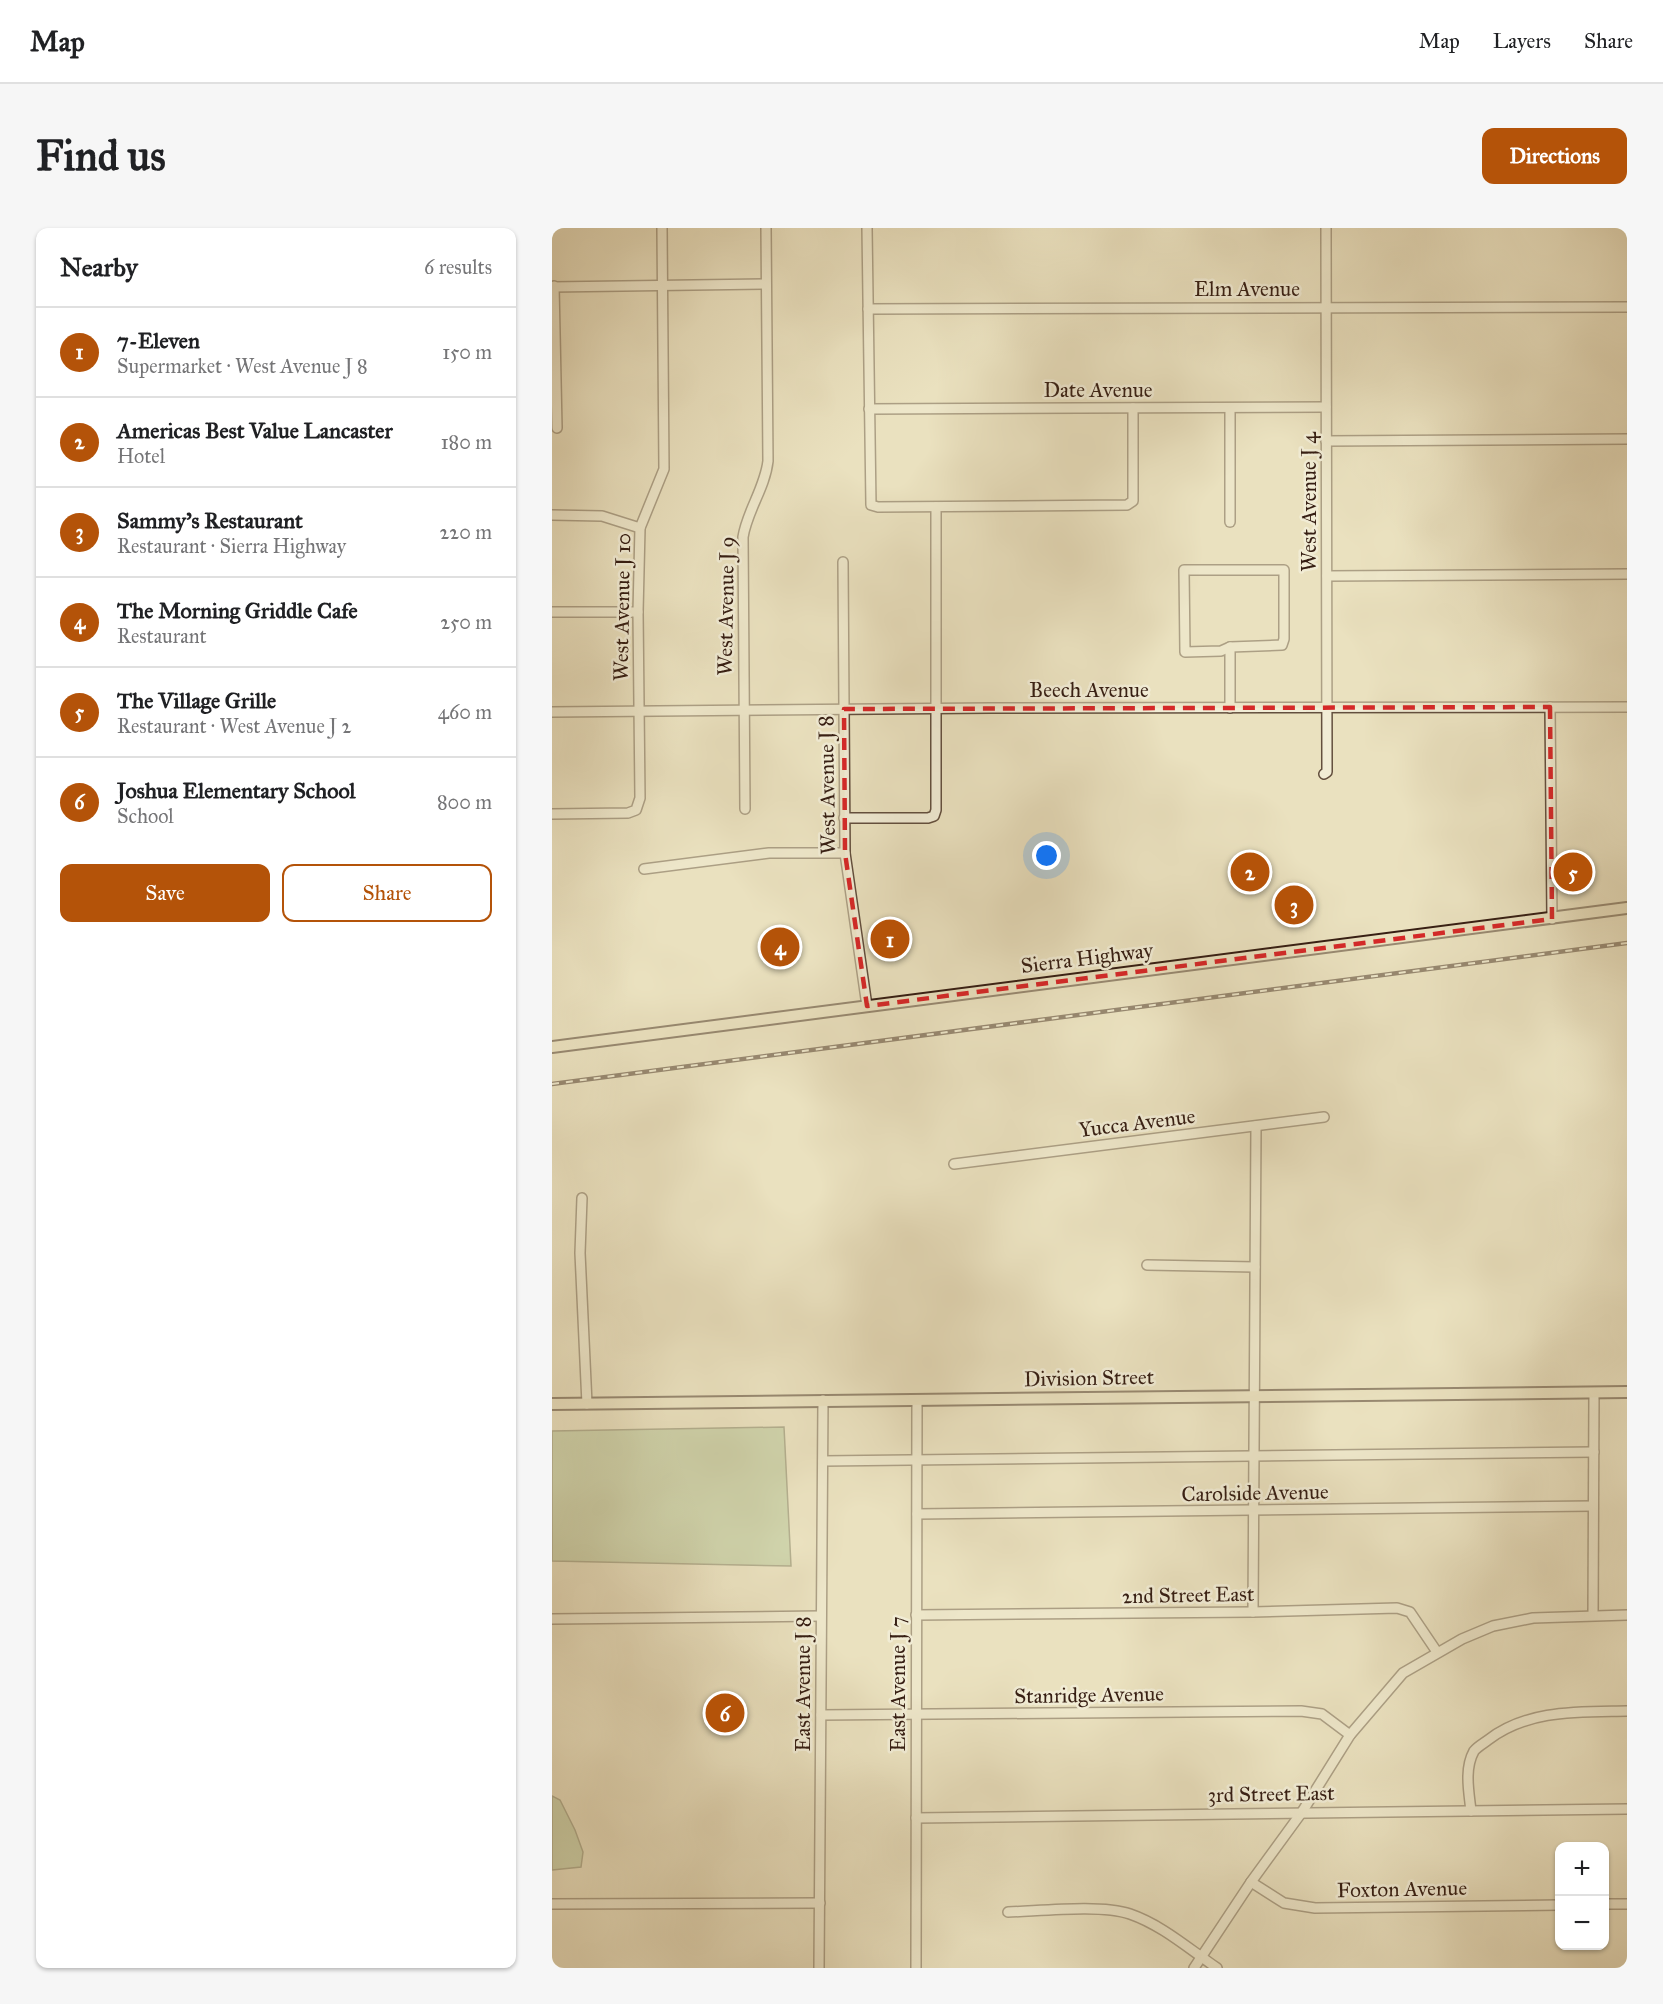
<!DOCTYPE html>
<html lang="en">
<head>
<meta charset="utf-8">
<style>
  :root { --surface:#fff; --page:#f6f6f6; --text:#202124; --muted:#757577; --line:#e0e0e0; --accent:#b45309 }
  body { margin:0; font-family:"IM FELL Great Primer",serif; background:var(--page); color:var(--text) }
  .controls { position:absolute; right:18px; bottom:18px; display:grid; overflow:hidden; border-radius:12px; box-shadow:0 2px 4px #0004 }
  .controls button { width:54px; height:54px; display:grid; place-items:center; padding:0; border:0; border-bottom:2px solid var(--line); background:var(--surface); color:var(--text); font:30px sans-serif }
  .you { position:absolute; left:495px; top:628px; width:21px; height:21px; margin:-15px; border:4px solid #fff; border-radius:50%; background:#1a73e8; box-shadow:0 0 0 9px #1a73e833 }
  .badge { display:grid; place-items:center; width:39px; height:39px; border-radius:50%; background:var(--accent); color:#fff; font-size:20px; font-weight:700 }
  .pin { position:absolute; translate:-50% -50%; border:3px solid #fff; box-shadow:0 2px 6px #0006 }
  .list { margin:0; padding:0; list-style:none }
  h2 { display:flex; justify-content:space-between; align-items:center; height:78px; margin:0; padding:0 24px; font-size:26px }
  h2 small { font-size:20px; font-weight:400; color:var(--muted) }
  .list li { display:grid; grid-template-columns:39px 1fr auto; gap:18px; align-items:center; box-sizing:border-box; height:90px; padding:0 24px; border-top:2px solid var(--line) }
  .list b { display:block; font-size:22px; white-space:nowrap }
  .list p { margin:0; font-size:20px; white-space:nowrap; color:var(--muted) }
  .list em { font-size:20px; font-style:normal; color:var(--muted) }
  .actions { display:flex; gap:12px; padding:18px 24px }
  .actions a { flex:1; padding:14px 0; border:2px solid var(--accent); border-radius:12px; text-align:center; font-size:21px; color:var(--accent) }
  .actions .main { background:var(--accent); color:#fff }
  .map { position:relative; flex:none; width:1075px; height:1740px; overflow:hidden; border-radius:12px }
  header { display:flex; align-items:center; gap:36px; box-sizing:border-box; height:84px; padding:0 30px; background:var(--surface); border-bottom:2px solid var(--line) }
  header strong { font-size:28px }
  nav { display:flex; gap:33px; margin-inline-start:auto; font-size:21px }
  .intro { display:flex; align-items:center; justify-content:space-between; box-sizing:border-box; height:144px; padding:0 36px }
  h1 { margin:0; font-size:42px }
  .button { padding:15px 27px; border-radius:12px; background:var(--accent); color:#fff; font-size:21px; font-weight:700 }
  main { display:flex; gap:36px; padding:0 36px }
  aside { flex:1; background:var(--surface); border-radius:12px; box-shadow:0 2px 4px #0004 }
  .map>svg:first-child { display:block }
  .green { fill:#b1c496; stroke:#747154; stroke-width:1.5 }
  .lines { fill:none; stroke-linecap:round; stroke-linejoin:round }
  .minor-casing { stroke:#634f3e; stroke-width:12 }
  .major-casing { stroke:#361e13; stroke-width:14 }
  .minor { stroke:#f1ecd5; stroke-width:9 }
  .major { stroke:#eae1bf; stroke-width:10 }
  .rail-casing { stroke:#361e13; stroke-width:4.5 }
  .rail { stroke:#f1ecd5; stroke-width:2; stroke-dasharray:7; stroke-linecap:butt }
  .marked { fill:none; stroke:#d62828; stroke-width:4.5; stroke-dasharray:12 8; stroke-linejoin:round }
  .labels { text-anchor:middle; stroke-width:5; stroke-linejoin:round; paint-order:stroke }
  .street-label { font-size:21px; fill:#361e13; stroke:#f1ecd5 }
</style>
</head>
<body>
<header>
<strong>Map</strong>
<nav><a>Map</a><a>Layers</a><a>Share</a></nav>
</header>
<div class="intro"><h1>Find us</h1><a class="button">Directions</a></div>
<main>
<aside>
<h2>Nearby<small>6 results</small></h2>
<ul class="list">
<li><span class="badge">1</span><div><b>7-Eleven</b><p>Supermarket · West Avenue J 8</p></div><em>150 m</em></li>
<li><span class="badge">2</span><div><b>Americas Best Value Lancaster</b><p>Hotel</p></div><em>180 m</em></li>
<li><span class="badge">3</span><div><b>Sammy's Restaurant</b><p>Restaurant · Sierra Highway</p></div><em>220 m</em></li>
<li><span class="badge">4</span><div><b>The Morning Griddle Cafe</b><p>Restaurant</p></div><em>250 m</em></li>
<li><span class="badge">5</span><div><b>The Village Grille</b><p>Restaurant · West Avenue J 2</p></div><em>460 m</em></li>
<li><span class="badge">6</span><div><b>Joshua Elementary School</b><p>School</p></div><em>800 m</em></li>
</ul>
<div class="actions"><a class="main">Save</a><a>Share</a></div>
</aside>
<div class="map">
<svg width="1075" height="1740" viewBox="0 0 1075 1740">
  <rect width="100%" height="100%" fill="#eae1bf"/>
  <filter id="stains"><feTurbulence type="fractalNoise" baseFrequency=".00333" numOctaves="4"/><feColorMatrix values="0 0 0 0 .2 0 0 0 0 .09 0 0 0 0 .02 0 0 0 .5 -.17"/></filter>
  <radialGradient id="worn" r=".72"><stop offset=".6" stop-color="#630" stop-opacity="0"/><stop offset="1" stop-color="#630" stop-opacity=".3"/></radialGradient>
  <!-- green -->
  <g class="green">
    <polygon points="232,1199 239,1338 0,1333 0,1203"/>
    <polygon points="0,1568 8,1572 23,1602 31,1624 29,1639 0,1642"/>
  </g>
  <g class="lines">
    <defs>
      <g id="minor">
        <polyline points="315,0 319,277 326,279 575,277 581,273 581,180"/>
        <polyline points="2,58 5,200"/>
        <polyline points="0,59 214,56"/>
        <polyline points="316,81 1075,79"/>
        <polyline points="678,180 678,294"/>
        <polyline points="317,181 774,179"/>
        <polyline points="774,213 1075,211"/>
        <polyline points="0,287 50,288 88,300"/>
        <polyline points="291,334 293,625 315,778"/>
        <polygon points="632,342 732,342 732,411 730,417 678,419 669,423 633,424"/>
        <polyline points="775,348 1075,346"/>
        <polyline points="0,384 86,384"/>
        <polyline points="678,419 678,480"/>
        <polyline points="998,479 1000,691"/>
        <polyline points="0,484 439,480 1075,479"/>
        <polyline points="772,546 775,544 774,0"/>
        <path d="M 193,581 L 191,309 C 195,283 213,260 216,233 L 214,0"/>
        <polyline points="0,586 76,585 84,582 88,570 86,384 88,300 112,241 110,0"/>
        <polyline points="292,590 376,590 382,588 384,582 384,279"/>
        <polyline points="92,641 217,625 293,625"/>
        <polyline points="402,936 772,889"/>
        <polyline points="30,970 28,1025 35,1176"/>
        <polyline points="595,1037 703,1039"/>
        <polyline points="271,1233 1042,1224"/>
        <polyline points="365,1286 1041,1278"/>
        <polyline points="701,1384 704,898"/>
        <polyline points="364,1387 701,1384 845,1380 858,1384 885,1424"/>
        <polyline points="1041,1387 1042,1165"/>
        <polyline points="0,1391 269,1388"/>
        <polyline points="269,1487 749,1483 770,1486 798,1507"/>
        <path d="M 919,1583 C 917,1564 912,1541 922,1523 C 925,1519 932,1515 936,1512 C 976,1481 1028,1484 1075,1483"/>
        <polyline points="364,1590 1075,1581"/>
        <polyline points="699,1654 732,1675 763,1680 1008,1677"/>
        <polyline points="0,1676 268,1675"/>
        <polyline points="1052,1676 1075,1676"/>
        <path d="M 456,1684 C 488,1683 549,1676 578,1686 C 610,1697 637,1721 665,1740"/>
        <polyline points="267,1740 271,1172"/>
        <polyline points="364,1740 365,1172"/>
        <polyline points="642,1740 699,1654 750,1584 798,1507 851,1445 910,1411 941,1398 981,1390 1075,1387"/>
      </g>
      <g id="major">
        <polyline points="0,819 1075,680"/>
        <polyline points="0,1176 1075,1164"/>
      </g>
    </defs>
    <!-- minor casing -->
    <use href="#minor" class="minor-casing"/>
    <!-- major casing -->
    <use href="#major" class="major-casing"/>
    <!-- minor -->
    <use href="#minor" class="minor"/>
    <!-- major -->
    <use href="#major" class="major"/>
    <defs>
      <polyline id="rail" points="0,856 1075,715"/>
    </defs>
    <!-- rail casing -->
    <use href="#rail" class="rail-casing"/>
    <!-- rail -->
    <use href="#rail" class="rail"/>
  </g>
  <!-- marked area -->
  <path d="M0 0H1075V1740H0ZM 998,479 L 1000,691 L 315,778 L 293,625 L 292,481 Z" fill="#eae1bf" fill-opacity=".55" fill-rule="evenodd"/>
  <path class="marked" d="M 998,479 L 1000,691 L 315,778 L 293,625 L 292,481 Z"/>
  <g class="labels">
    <!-- street labels -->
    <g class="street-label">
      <text x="695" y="68">Elm Avenue</text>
      <text x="546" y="169">Date Avenue</text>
      <text transform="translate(757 274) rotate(-90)" y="7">West Avenue J 4</text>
      <text transform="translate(174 378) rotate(-89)" y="7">West Avenue J 9</text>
      <text transform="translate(70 379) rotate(-89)" y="7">West Avenue J 10</text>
      <text x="537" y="469">Beech Avenue</text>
      <text transform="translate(275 557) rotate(-91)" y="7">West Avenue J 8</text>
      <text transform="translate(535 730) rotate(-7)" y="7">Sierra Highway</text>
      <text transform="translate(585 895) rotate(-7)" y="7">Yucca Avenue</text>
      <text transform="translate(537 1150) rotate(-1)" y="7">Division Street</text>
      <text transform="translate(703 1265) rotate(-1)" y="7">Carolside Avenue</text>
      <text transform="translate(636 1367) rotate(-1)" y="7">2nd Street East</text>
      <text transform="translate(251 1456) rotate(-90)" y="7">East Avenue J 8</text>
      <text transform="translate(346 1456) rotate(-90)" y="7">East Avenue J 7</text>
      <text transform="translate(537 1467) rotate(-1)" y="7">Stanridge Avenue</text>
      <text transform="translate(719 1566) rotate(-1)" y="7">3rd Street East</text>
      <text transform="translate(850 1661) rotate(-1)" y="7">Foxton Avenue</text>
    </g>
  </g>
  <rect width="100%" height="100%" filter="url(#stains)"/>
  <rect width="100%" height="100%" fill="url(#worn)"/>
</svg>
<div class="controls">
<button>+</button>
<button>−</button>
</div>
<div class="you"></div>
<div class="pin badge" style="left:338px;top:711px">1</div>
<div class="pin badge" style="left:698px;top:644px">2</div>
<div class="pin badge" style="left:742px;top:677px">3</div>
<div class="pin badge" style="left:228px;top:719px">4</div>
<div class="pin badge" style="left:1021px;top:644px">5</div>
<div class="pin badge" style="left:173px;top:1485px">6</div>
</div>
</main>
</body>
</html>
